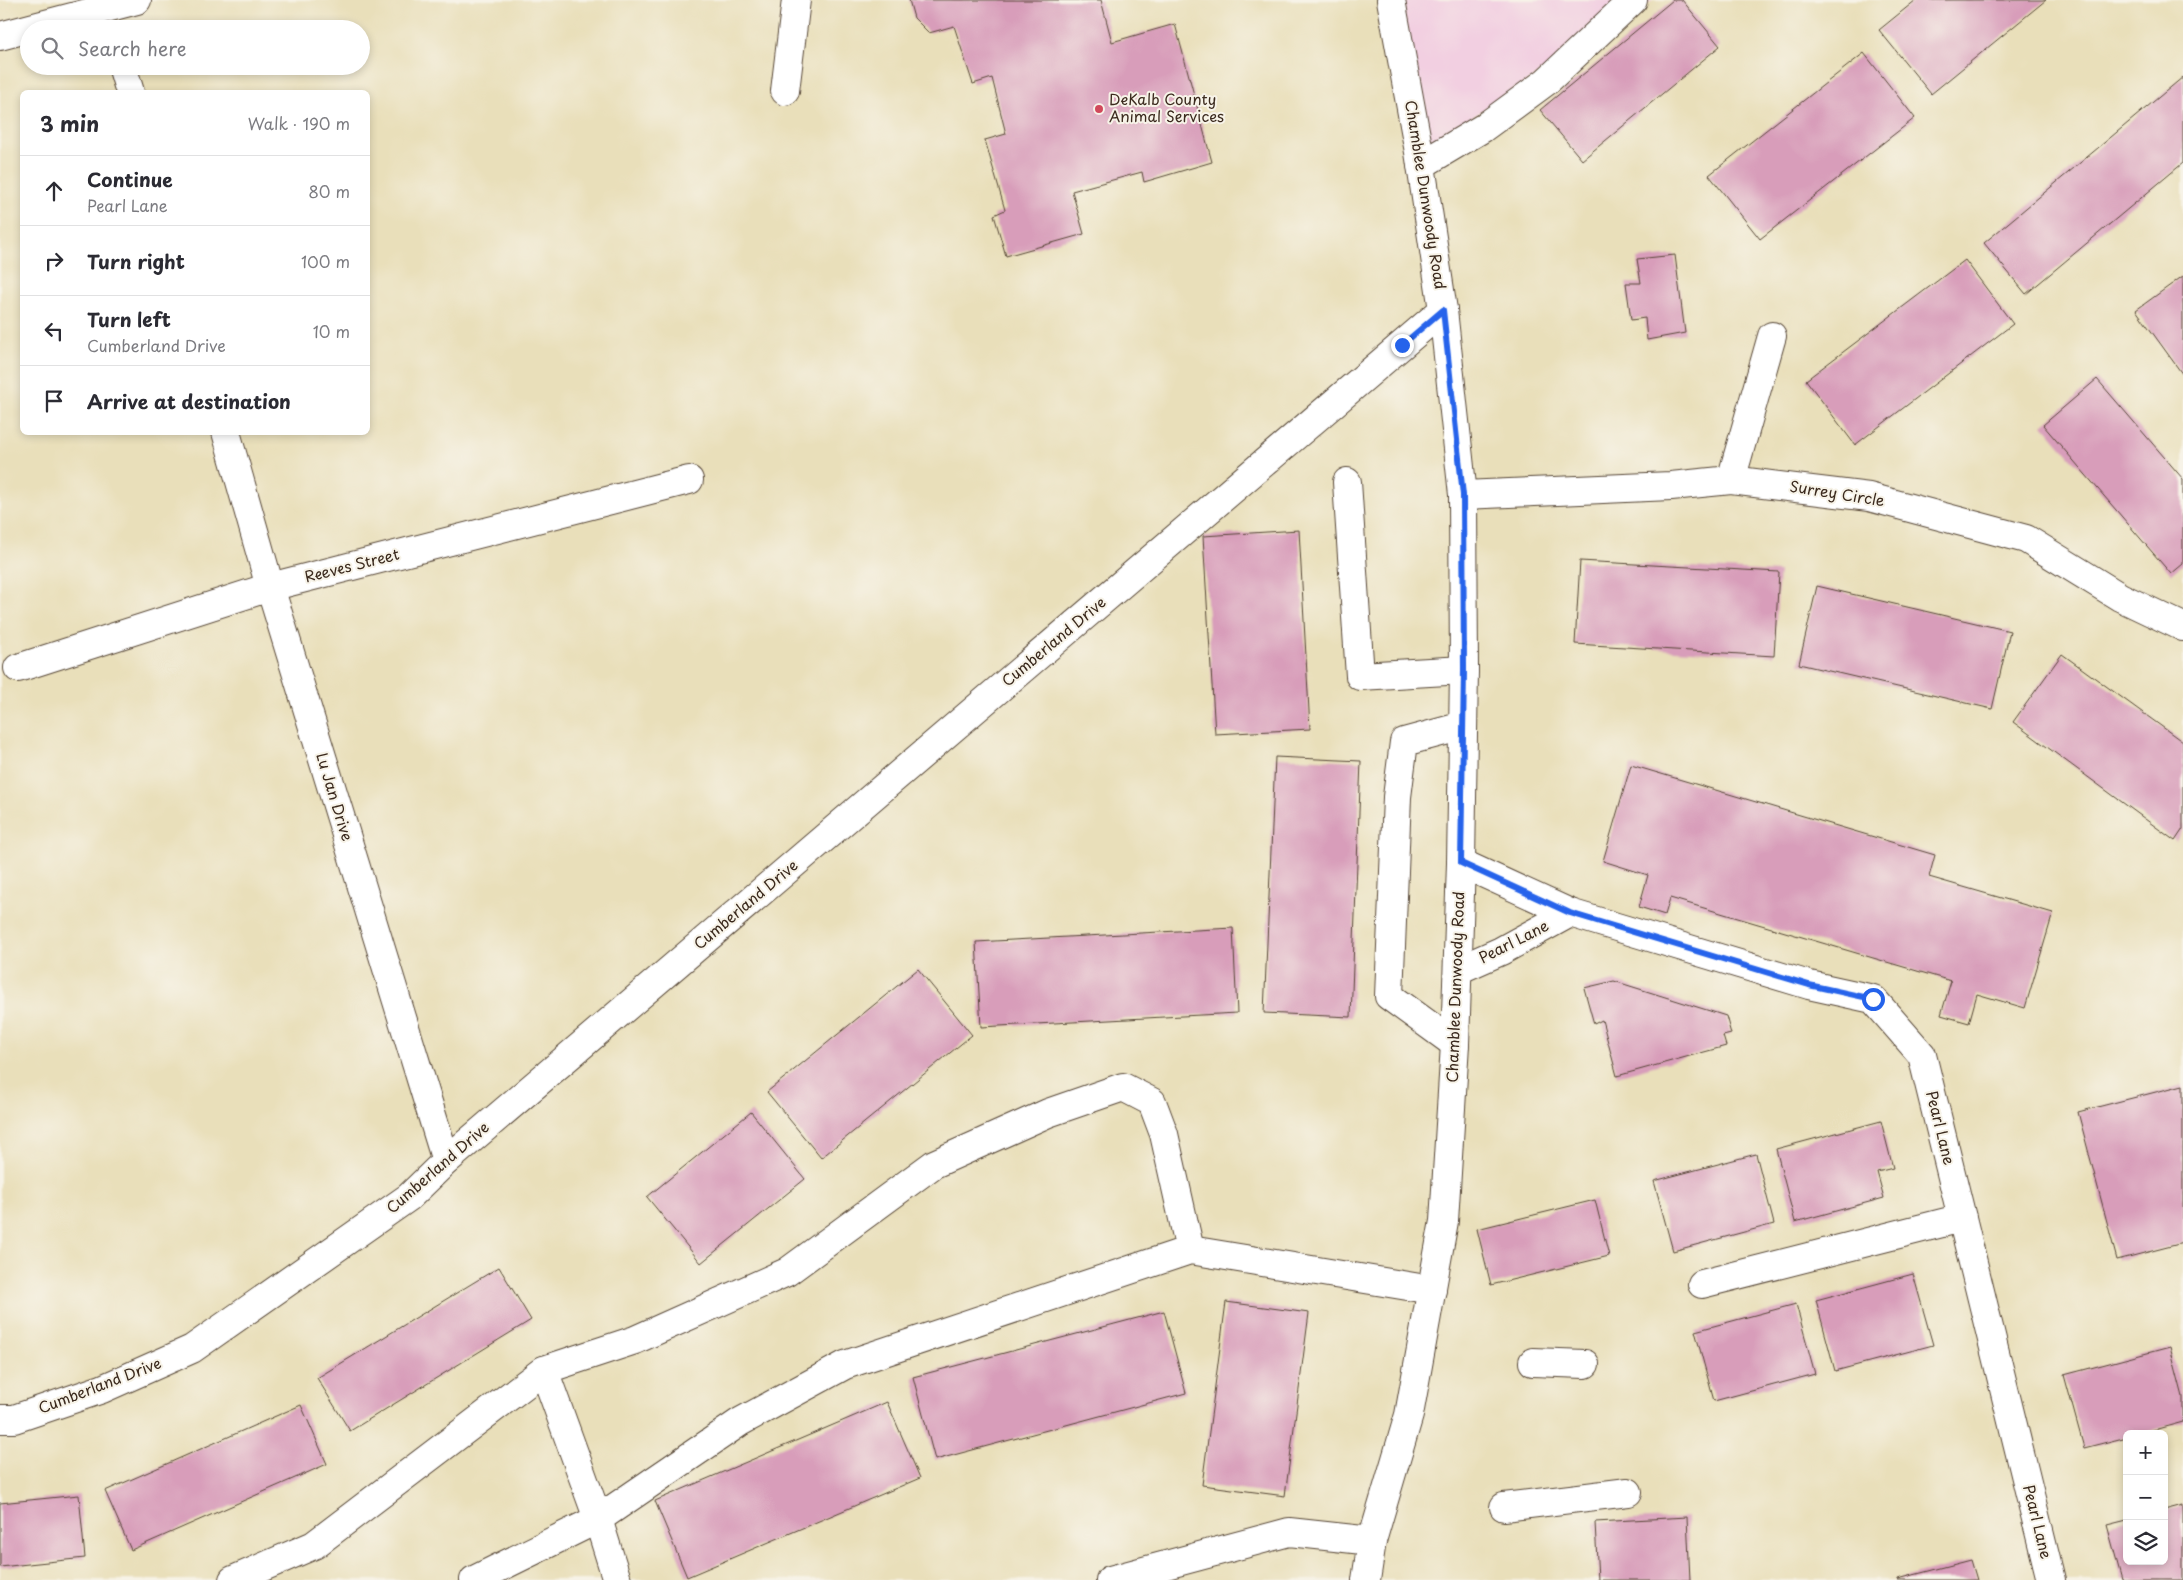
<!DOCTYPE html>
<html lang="en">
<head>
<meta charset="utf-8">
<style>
  :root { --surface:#fff; --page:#f7f7f7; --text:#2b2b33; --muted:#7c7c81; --line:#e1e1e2 }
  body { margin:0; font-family:"Playpen Sans",sans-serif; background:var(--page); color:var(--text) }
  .controls { position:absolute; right:15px; bottom:15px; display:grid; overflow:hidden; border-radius:8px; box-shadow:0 2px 8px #0003 }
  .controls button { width:45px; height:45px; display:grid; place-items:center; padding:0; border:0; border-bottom:1px solid var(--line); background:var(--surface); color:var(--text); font:25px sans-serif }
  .stop { position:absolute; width:15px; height:15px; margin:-11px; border:4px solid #2563eb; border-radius:50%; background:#fff }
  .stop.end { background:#2563eb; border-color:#fff; box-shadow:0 1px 5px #0008 }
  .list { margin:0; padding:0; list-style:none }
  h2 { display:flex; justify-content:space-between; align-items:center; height:65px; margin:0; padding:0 20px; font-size:21px }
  h2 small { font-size:16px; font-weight:400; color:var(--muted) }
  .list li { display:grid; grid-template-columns:32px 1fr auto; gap:15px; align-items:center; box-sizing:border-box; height:70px; padding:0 20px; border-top:1px solid var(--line) }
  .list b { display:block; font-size:19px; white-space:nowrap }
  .list p { margin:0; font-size:16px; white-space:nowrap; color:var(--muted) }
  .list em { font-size:16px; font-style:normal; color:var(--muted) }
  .icon { flex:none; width:28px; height:28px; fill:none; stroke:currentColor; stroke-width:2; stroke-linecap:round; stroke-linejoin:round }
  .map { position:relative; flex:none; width:2183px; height:1580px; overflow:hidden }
  .search { position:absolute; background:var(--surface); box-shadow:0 2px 8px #0003; left:20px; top:20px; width:350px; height:55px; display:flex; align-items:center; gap:12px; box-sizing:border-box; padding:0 18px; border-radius:28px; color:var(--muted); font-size:19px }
  .panel { position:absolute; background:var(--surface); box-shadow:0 2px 8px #0003; left:20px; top:90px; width:350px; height:345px; border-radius:8px }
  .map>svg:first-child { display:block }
  .built { fill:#f2cfe1 }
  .building { fill:#d89dba }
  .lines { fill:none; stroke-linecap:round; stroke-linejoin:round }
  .minor-casing { stroke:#554535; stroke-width:30 }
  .minor { stroke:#fff; stroke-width:28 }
  .route { stroke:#2563eb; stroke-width:6 }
  .poi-dot { fill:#d1495b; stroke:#f7f3e8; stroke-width:2 }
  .labels { text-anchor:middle; stroke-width:4; stroke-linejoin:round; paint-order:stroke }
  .poi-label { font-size:15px; fill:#3b2a1e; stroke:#f7f3e8; text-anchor:start }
  .street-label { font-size:15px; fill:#3b2a1e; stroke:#f7f3e8 }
</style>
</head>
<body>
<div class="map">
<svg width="2183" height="1580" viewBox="0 0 2183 1580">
  <rect width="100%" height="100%" fill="#f7f3e8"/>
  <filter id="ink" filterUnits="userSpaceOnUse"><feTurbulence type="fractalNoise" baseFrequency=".02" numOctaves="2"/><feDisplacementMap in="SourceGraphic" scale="10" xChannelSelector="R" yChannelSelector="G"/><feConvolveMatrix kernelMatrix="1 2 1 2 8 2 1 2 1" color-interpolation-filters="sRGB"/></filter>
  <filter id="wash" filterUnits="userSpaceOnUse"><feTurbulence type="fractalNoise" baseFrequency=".0096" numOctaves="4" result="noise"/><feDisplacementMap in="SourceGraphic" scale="20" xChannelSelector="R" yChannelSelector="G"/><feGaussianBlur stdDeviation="1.12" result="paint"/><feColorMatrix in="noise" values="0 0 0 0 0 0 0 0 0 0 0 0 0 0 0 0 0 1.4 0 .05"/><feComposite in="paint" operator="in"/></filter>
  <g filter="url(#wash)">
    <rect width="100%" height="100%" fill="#e9dfba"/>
    <!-- built -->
    <polygon class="built" points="1387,0 1653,0 1423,149"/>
    <g id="blocks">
      <!-- building -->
      <g class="building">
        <polygon points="909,0 1101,0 1112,42 1175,24 1212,162 1144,182 1142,172 1072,191 1084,234 1006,256 994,215 1005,210 985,140 1006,134 992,78 973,84 954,26 929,33 914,18"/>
        <polygon points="1673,0 1682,0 1720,46 1582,160 1540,110"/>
        <polygon points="1916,0 2046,0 1931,94 1879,30"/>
        <polygon points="1864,53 1915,118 1760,239 1709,175"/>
        <polygon points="2183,77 2183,163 2026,294 1984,243"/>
        <polygon points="1675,255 1685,333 1647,340 1645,318 1631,320 1626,283 1641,283 1637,259"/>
        <polygon points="1965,260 2013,324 1855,445 1806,380"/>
        <polygon points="2183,276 2183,375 2136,310"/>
        <polygon points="2097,379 2183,479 2183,564 2171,574 2043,425"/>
        <polygon points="1299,530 1310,729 1215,734 1203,536"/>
        <polygon points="1580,561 1779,572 1774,656 1575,644"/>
        <polygon points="1817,586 2010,631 1992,709 1799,664"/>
        <polygon points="2062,654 2183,742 2183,829 2175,841 2013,722"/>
        <polygon points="1275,757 1361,761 1351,1017 1264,1013"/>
        <polygon points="1631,765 1935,855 1929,877 2053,913 2025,1008 1977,994 1969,1023 1941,1015 1951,981 1670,898 1665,915 1639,907 1648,875 1603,861"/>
        <polygon points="1233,928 1237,1013 981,1027 976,942"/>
        <polygon points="918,969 972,1035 821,1158 767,1092"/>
        <polygon points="1614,981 1726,1016 1731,1034 1723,1036 1726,1046 1617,1076 1602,1020 1594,1024 1584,988"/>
        <polygon points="2183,1085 2183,1243 2117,1260 2078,1112"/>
        <polygon points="751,1112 805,1179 701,1263 647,1197"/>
        <polygon points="1881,1121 1893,1168 1877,1172 1884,1198 1795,1222 1776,1149"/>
        <polygon points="1756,1154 1774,1224 1673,1251 1654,1181"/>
        <polygon points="1595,1200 1609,1256 1491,1285 1477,1229"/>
        <polygon points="499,1267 531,1320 350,1431 317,1378"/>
        <polygon points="1913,1274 1933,1345 1835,1371 1816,1300"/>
        <polygon points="1226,1302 1309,1313 1285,1496 1202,1485"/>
        <polygon points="1796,1304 1815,1374 1714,1401 1695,1331"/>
        <polygon points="1164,1311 1186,1393 935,1460 913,1377"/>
        <polygon points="2170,1347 2183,1397 2183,1422 2139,1434 2127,1434 2127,1437 2084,1448 2064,1375"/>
        <polygon points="887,1402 920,1478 687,1577 655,1501"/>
        <polygon points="301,1405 327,1464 131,1550 105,1491"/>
        <polygon points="79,1495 85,1558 0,1567 0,1503"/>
        <polygon points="2183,1505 2183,1580 2122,1580 2107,1525 2127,1520 2127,1561 2164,1561 2164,1510"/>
        <polygon points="1687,1517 1690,1580 1598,1580 1595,1522"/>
        <polygon points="1971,1560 1977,1580 1898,1580 1898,1579"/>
      </g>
    </g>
  </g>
  <g filter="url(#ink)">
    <use href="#blocks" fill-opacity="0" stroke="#554535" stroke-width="1"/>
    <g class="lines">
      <defs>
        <g id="minor">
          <polyline points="0,36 137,0"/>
          <polyline points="122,66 130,92"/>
          <polyline points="785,91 796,0"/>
          <polyline points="1421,165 1483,128 1547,81 1633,0"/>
          <polyline points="226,432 270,587 446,1161"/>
          <polyline points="1731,480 1772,336"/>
          <polyline points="1347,482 1360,676 1464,670"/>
          <polyline points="1463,495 1671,486 1731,480 1869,497 2026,539 2120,597 2183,627"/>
          <polyline points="18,668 270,587 689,480"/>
          <polyline points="1461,863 1570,913 1809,985 1873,999 1922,1055 2051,1580"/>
          <polyline points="1458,970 1501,951 1570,913"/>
          <polyline points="1455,1044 1389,996 1397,797 1404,742 1463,726"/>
          <polyline points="1702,1284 1962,1218"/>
          <polyline points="1533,1362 1585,1364"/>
          <polyline points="544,1370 598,1519 740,1422 845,1365 1190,1250 1432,1290"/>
          <polyline points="0,1419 14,1419 102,1389 192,1349 409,1197 446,1161 1443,310"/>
          <polyline points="1504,1507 1628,1492"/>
          <polyline points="233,1580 314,1545 544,1370 635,1340 787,1272 934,1164 1048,1113 1123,1087 1152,1102 1164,1134 1190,1250"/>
          <polyline points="474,1580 598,1519 617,1580"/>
          <polyline points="1110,1580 1289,1532 1372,1541"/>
          <polyline points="1366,1580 1372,1541 1409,1415 1444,1221 1455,1044 1461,863 1464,670 1463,495 1443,310 1419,152 1391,0"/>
        </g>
      </defs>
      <!-- minor casing -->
      <use href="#minor" class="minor-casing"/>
      <!-- minor -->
      <use href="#minor" class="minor"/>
    </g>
  </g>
  <g class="lines" filter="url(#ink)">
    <!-- route -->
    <polyline class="route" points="1402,345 1443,310 1463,495 1464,670 1461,863 1570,913 1809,985 1873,999"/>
  </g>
  <!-- markers -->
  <circle class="poi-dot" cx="1099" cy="109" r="5"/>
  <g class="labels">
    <!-- poi labels -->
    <g class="poi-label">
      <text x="1109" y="105">DeKalb County<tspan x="1109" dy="17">Animal Services</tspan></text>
    </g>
    <!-- street labels -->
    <g class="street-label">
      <text transform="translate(1425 195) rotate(81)" y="5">Chamblee Dunwoody Road</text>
      <text transform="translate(1837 494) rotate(9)" y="5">Surrey Circle</text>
      <text transform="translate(352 566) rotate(-14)" y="5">Reeves Street</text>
      <text transform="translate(1054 642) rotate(-40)" y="5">Cumberland Drive</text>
      <text transform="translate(334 797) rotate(73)" y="5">Lu Jan Drive</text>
      <text transform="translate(746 905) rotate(-40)" y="5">Cumberland Drive</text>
      <text transform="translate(1514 942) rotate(-27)" y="5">Pearl Lane</text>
      <text transform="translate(1456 987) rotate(-88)" y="5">Chamblee Dunwoody Road</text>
      <text transform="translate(1940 1128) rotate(76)" y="5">Pearl Lane</text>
      <text transform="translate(438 1168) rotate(-41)" y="5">Cumberland Drive</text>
      <text transform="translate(100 1386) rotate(-21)" y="5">Cumberland Drive</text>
      <text transform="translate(2037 1522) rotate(76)" y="5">Pearl Lane</text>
    </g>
  </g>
</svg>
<div class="controls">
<button>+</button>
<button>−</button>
<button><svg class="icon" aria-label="layers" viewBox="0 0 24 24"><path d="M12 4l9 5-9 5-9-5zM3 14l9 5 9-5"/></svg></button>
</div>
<div class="stop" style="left:1873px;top:999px"></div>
<div class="stop end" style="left:1402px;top:345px"></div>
<div class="search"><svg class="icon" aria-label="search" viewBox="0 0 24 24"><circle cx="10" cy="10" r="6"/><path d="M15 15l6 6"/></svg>Search here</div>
<section class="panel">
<h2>3 min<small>Walk · 190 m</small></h2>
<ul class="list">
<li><svg class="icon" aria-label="ahead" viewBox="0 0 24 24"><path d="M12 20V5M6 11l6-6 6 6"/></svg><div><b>Continue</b><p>Pearl Lane</p></div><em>80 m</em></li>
<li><svg class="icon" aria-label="right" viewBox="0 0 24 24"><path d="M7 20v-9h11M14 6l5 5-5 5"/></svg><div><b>Turn right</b></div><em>100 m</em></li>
<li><svg class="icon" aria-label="left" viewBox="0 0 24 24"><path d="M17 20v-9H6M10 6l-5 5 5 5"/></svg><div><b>Turn left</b><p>Cumberland Drive</p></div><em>10 m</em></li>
<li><svg class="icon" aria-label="arrive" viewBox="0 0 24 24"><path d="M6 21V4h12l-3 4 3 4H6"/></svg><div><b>Arrive at destination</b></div></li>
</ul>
</section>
</div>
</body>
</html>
